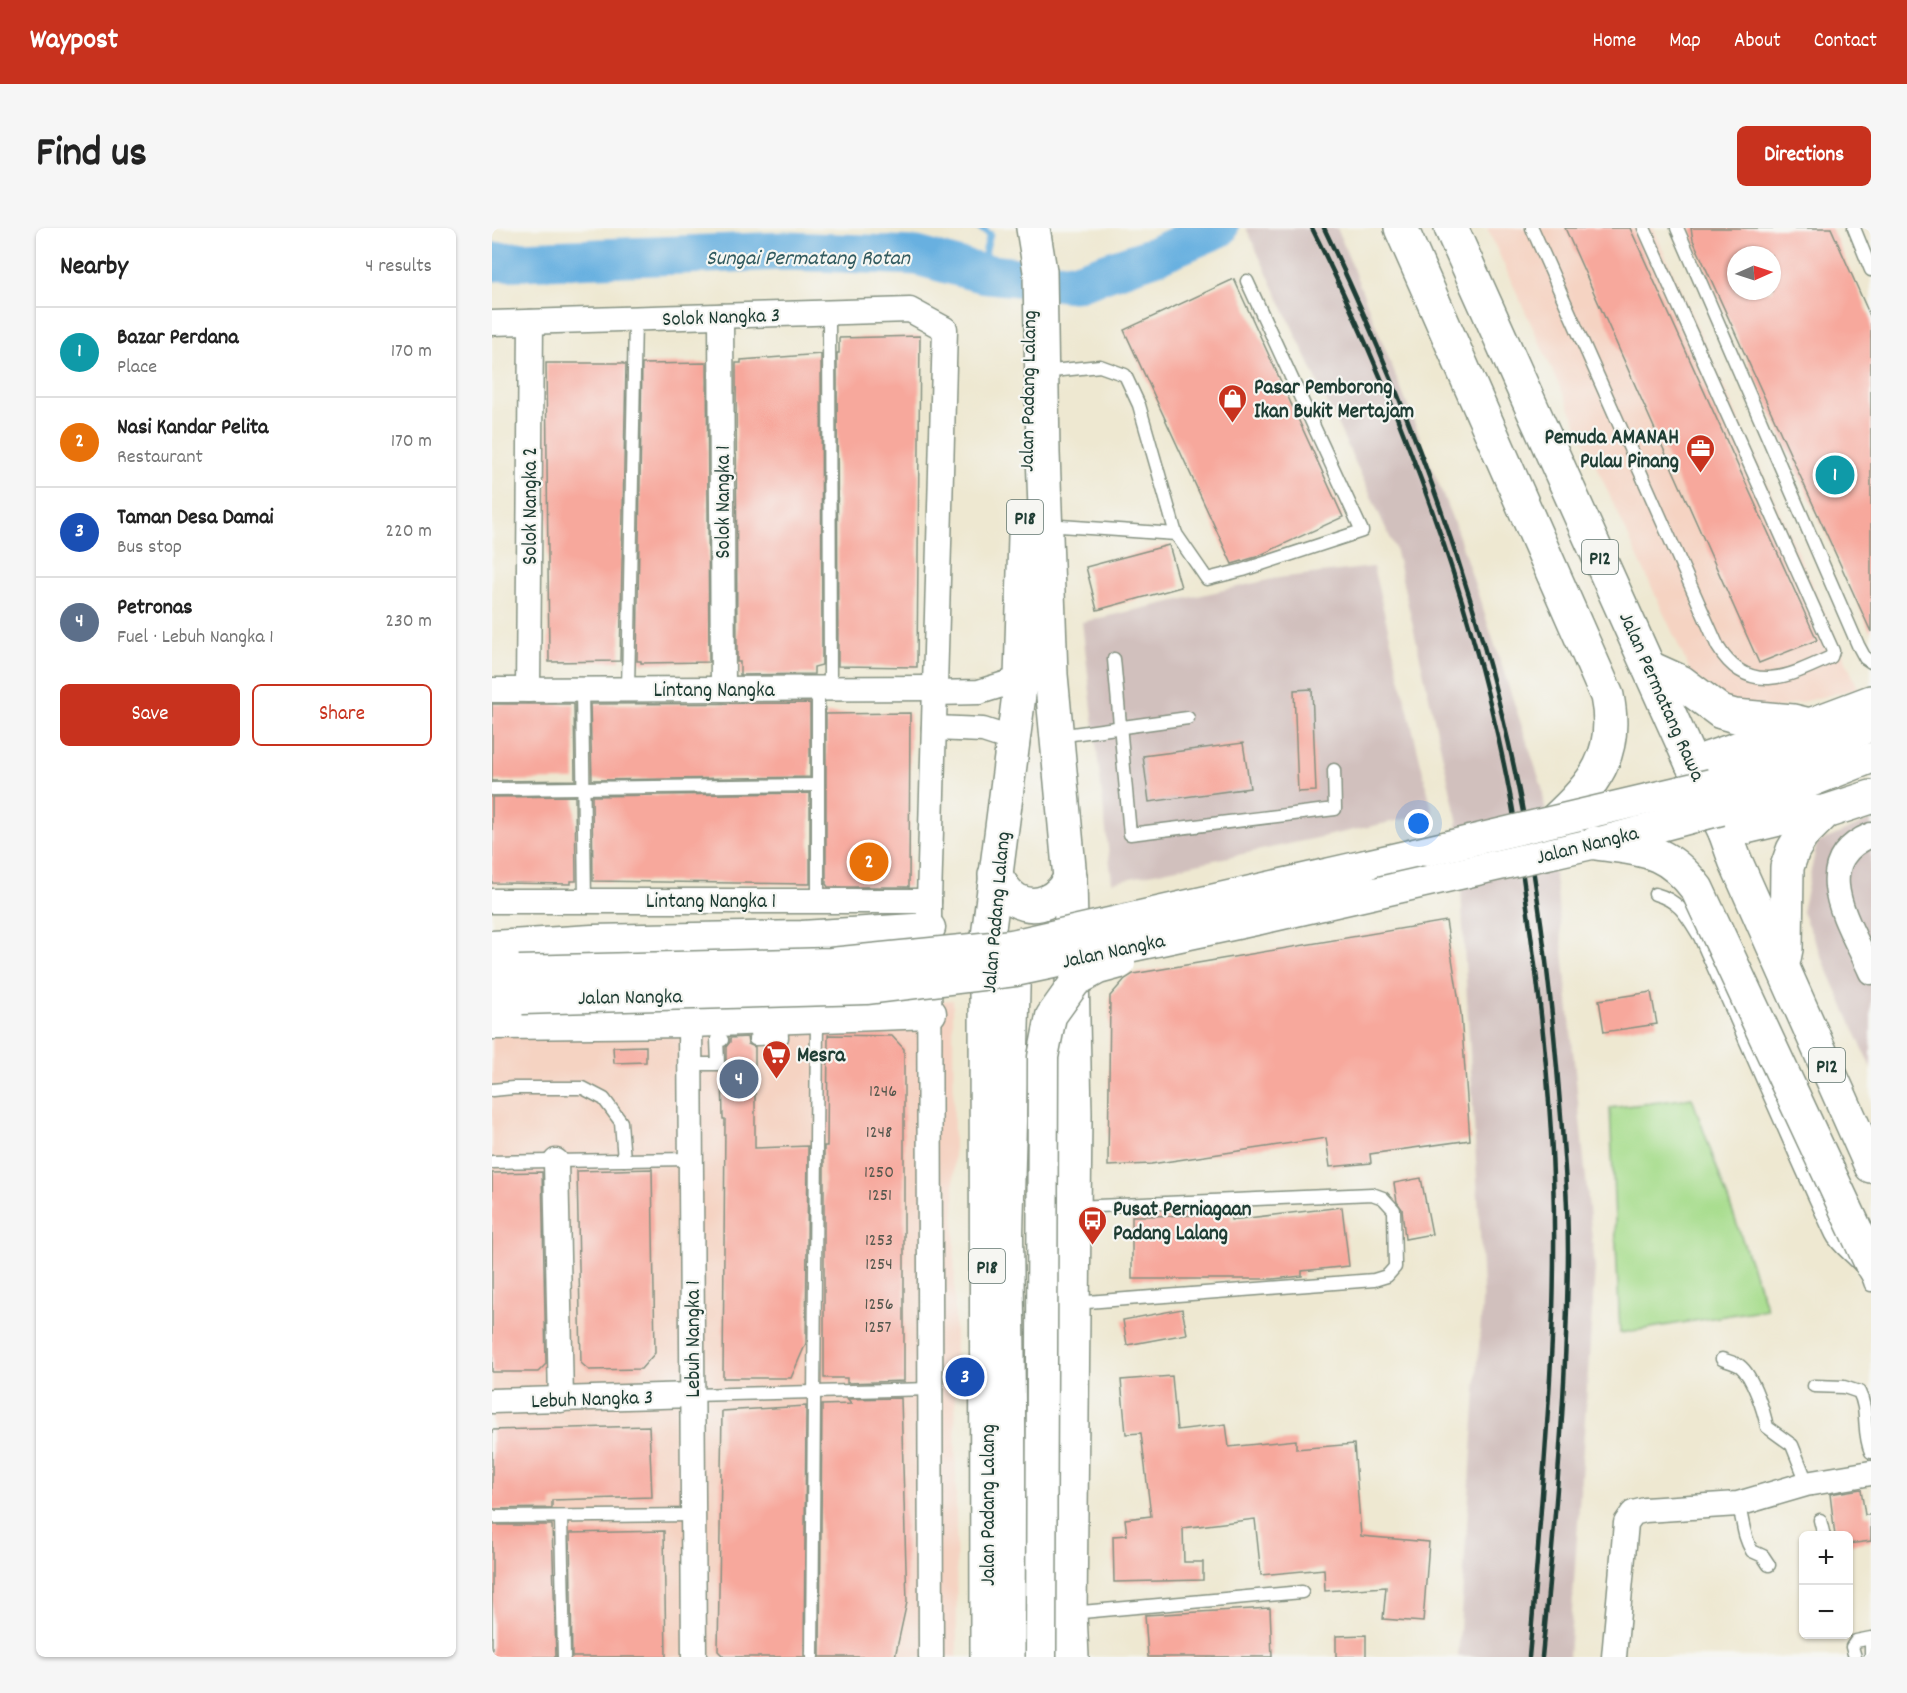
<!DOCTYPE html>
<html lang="en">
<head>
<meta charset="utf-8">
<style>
  :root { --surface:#fff; --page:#f6f6f6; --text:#222; --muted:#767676; --line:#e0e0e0; --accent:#c8321e }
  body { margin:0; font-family:Dekko,sans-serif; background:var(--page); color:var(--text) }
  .controls { position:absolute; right:18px; bottom:18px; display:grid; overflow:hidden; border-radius:9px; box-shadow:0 2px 4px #0004 }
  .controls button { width:54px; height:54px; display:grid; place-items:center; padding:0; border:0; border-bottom:2px solid var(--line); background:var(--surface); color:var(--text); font:30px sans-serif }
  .compass { position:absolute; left:1235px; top:18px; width:54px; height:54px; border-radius:50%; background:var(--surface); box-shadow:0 2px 4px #0004; rotate:87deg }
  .you { position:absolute; left:927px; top:596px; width:21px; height:21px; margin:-15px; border:4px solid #fff; border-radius:50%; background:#1a73e8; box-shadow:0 0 0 9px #1a73e833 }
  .badge { display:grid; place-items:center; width:39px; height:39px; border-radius:50%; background:var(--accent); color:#fff; font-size:20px; font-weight:700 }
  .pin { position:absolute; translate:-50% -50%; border:3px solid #fff; box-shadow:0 2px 6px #0006 }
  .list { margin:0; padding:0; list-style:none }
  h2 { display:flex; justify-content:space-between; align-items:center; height:78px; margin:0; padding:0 24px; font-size:26px }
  h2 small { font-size:20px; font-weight:400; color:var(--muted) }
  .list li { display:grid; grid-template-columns:39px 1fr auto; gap:18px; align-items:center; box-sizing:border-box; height:90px; padding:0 24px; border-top:2px solid var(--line) }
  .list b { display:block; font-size:22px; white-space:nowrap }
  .list p { margin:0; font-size:20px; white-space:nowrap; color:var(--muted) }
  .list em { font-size:20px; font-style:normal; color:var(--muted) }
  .actions { display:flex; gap:12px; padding:18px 24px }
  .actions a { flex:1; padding:14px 0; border:2px solid var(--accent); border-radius:9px; text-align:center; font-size:21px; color:var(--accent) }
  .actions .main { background:var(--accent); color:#fff }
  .map { position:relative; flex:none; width:1379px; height:1429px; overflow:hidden; border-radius:9px }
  header { display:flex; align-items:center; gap:36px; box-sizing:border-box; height:84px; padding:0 30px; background:var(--accent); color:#fff }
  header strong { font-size:28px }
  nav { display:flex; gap:33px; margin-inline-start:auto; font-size:21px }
  .intro { display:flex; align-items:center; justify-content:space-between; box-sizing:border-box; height:144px; padding:0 36px }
  h1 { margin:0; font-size:42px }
  .button { padding:15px 27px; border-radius:9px; background:var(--accent); color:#fff; font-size:21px; font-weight:700 }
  main { display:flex; gap:36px; padding:0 36px }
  aside { flex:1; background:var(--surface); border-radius:9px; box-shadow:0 2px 4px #0004 }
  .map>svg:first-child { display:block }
  .built { fill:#f5d3c2 }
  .industrial { fill:#d1c0bd }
  .green { fill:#a7dd8d; stroke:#638d60; stroke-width:1.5 }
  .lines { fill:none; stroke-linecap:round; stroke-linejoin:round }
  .stream { stroke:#68b0e0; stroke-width:7 }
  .river { stroke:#68b0e0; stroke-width:39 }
  .building { fill:#f7a89c; fill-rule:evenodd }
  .service-casing { stroke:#869282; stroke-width:15 }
  .minor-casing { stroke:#869282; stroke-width:27 }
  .tertiary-casing { stroke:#869282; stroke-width:33 }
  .primary-casing { stroke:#869282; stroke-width:36 }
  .service { stroke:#fff; stroke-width:12 }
  .minor { stroke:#fff; stroke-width:24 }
  .tertiary { stroke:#fff; stroke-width:30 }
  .primary { stroke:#fff; stroke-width:33 }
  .rail { stroke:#1f3d34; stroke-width:4.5 }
  .tertiary-bridge-casing { stroke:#869282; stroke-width:33; stroke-linecap:butt }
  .primary-bridge-casing { stroke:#869282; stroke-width:36; stroke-linecap:butt }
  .tertiary-bridge { stroke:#fff; stroke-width:30 }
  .primary-bridge { stroke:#fff; stroke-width:33 }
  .labels { text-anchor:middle; stroke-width:4.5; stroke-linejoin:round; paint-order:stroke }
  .number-label { font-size:18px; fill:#55584e }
  .shield { fill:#f6f6f2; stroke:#60746d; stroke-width:1.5 }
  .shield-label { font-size:20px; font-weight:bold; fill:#1f3d34 }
  .street-label { font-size:21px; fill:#1f3d34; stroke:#f6f6f2 }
  .poi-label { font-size:21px; font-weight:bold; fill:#1f3d34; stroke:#f6f6f2; text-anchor:start }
  .water-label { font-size:22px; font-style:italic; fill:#315a5f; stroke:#f6f6f2 }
</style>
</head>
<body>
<header>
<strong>Waypost</strong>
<nav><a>Home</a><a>Map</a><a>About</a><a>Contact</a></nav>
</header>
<div class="intro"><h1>Find us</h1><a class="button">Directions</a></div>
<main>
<aside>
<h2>Nearby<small>4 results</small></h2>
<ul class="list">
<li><span class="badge" style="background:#0f9aa8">1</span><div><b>Bazar Perdana</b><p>Place</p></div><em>170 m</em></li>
<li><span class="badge" style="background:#e8710a">2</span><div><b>Nasi Kandar Pelita</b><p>Restaurant</p></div><em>170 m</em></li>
<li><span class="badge" style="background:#1a4fb4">3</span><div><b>Taman Desa Damai</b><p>Bus stop</p></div><em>220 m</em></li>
<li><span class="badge" style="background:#5c6f8a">4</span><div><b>Petronas</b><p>Fuel · Lebuh Nangka 1</p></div><em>230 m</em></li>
</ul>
<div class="actions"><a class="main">Save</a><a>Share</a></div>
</aside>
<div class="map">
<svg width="1379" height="1429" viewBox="0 0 1379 1429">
  <rect width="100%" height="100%" fill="#f6f6f2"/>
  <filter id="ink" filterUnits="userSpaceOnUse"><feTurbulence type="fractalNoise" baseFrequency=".0167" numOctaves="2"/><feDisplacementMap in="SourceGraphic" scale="12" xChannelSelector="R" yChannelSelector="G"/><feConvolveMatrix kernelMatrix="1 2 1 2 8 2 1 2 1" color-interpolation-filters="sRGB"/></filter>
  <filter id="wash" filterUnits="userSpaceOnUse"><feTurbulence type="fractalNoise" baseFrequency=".008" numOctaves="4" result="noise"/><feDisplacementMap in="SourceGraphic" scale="24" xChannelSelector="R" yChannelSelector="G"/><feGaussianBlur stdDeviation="1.35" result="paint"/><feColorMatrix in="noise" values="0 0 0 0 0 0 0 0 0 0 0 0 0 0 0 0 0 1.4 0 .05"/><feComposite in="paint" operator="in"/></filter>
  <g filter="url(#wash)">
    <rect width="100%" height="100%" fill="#eee8d1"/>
    <!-- built -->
    <g class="built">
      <polygon points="995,0 1161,0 1366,460 1281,481 1241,476 1200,447"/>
      <polygon points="461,772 465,1429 0,1429 0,806"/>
    </g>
    <!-- industrial -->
    <g class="industrial">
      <polygon points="754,0 845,0 964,300 1050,559 1065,664 1103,1040 1077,1429 966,1429 991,1060 965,591 903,320"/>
      <polygon points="881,339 941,585 620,654 590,394 785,350"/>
      <polygon points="1379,592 1379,840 1310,684 1325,615"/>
    </g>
    <!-- green -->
    <polygon class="green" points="1200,870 1275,1081 1128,1105 1118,880"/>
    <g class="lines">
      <!-- stream -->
      <polyline class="stream" points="487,0 498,6 488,45"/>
      <!-- river -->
      <polyline class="river" points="0,34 295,23 425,28 488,45 582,55 662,28 727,0"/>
    </g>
    <g id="blocks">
      <!-- building -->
      <g class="building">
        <polygon points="1073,0 1138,0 1325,412 1267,435"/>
        <path d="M 1199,0 L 1339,0 L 1379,90 L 1379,404 L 1201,12 ZM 1244,27 L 1280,27 L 1280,63 L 1244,63 Z"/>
        <polygon points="742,51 851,289 764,329 740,336 632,102"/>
        <polygon points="428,108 425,439 346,438 345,125 347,125 347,110"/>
        <polygon points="329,126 330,437 322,439 322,446 248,447 248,434 245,434 244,135 249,135 249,132"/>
        <polygon points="54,135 131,135 131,136 134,136 128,433 57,434"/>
        <polygon points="215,135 217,434 149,435 149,433 145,433 150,136"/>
        <polygon points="677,317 689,359 605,382 594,339"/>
        <polygon points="820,461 824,563 806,564 802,462"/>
        <polygon points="318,475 318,549 100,552 98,476"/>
        <polygon points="0,476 82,476 83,552 0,553"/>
        <polygon points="418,485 417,659 336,659 334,656 334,486"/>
        <polygon points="751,515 758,560 657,574 651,528"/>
        <polygon points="318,565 318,656 101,653 100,568"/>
        <polygon points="83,568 84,653 79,653 79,656 0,655 0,569"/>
        <polygon points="954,693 969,786 978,912 878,926 879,935 838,939 834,910 659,936 616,938 618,768 633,751 641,746"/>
        <polygon points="1159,764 1165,796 1112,804 1107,772"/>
        <polygon points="336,807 400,808 412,821 412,1153 355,1155 355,1150 332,1150 332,918 335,918"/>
        <polygon points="255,809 256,816 263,819 263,920 316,918 314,1115 299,1150 231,1150 233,891 231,891 230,843 234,836 234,819 238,814 238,810"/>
        <polygon points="154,818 154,834 122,835 121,819"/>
        <polygon points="160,941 163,1125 149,1141 97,1142 89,1135 85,943"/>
        <polygon points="50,944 54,1136 46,1144 0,1144 0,945"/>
        <polygon points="929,950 940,1006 913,1011 910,981 905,974 902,955"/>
        <polygon points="850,979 857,1038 810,1043 810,1048 781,1051 640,1051 640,988 739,987 739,992"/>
        <polygon points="690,1081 695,1106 635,1117 631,1092"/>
        <polygon points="680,1148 685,1202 734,1196 737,1219 804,1212 804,1221 862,1216 869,1308 937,1314 931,1394 891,1391 894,1359 833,1363 832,1341 769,1347 763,1291 691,1300 692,1334 711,1334 711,1352 622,1354 621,1308 635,1307 633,1291 659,1288 649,1205 634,1206 629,1152"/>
        <polygon points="409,1170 415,1374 403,1429 328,1429 330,1177 359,1176 355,1171"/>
        <polygon points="314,1178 312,1429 232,1429 226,1423 230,1183"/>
        <polygon points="157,1198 160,1269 60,1272 60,1280 0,1281 0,1202"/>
        <polygon points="1369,1261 1373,1287 1379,1287 1379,1313 1356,1316 1356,1308 1343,1308 1338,1266"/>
        <polygon points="0,1297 60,1297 64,1429 0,1429"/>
        <polygon points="172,1303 174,1429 80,1429 78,1305"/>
        <polygon points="778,1380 780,1429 656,1429 653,1387"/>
        <polygon points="874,1407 874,1429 844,1429 844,1408"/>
      </g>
    </g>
  </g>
  <g filter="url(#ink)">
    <use href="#blocks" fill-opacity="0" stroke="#869282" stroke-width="1.5"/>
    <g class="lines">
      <defs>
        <g id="service">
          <path d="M 1040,0 L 1226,419 C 1256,469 1298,448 1339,429 L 1341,423 L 1152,0"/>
          <polyline points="1185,0 1366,417 1373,430 1379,434"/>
          <polyline points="1362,0 1379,42"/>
          <polyline points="337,85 338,460"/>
          <polyline points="551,144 608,138 633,147 647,177 684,306 554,297"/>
          <polyline points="684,306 715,351 751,342 870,303 755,53"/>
          <polyline points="622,431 638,606 843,581 842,542"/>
          <polyline points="90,461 93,672"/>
          <polyline points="136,461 143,91"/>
          <polyline points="566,508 696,490"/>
          <polyline points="0,561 326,557"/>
          <path d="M 1163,666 C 1188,673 1195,688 1208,709 C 1252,808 1294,908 1340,1007 C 1348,1024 1372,1033 1379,1057"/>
          <polyline points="326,672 326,460"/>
          <polyline points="263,811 290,810 289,791"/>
          <polyline points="198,836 226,836 225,811 230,812"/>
          <polyline points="0,862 21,860 91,860 112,871 129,894 132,932"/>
          <polyline points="0,934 199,931"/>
          <polyline points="582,1075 882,1052 895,1048 903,1039 902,982 891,970 880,966 583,979"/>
          <path d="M 1230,1131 C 1235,1133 1243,1135 1248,1138 C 1261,1148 1272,1184 1275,1199 L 1300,1217 L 1312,1247 L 1314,1256"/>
          <path d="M 1322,1158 L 1352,1159 L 1367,1164 C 1377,1183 1370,1204 1379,1224"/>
          <polyline points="201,1167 439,1161"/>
          <path d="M 1246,1276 C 1252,1294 1250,1306 1260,1323 L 1271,1328 L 1277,1337"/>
          <polyline points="0,1289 201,1287"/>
          <polyline points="69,1289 72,1429"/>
          <polyline points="1328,1292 1332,1308"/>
          <polyline points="579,1385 810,1364"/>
          <polyline points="1379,1416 1379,1429"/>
          <polyline points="320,1429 325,790"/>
          <polyline points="1363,1429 1360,1419 1364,1413 1379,1410"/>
        </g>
        <g id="minor">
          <polyline points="229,88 231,461"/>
          <polyline points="0,95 418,82 453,101 437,673 439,1429"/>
          <polyline points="0,462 444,460"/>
          <polyline points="36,462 39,94"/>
          <polyline points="443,465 487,464 529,451"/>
          <polyline points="442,500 491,502 522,512"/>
          <path d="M 1379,607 C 1313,635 1359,698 1379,744"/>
          <polyline points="0,673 437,673"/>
          <polyline points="198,794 202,1429"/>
          <polyline points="64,933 69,1172"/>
          <polyline points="0,1173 201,1167"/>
          <polyline points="1122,1429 1134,1295 1141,1285 1153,1282 1246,1276 1314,1256 1379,1245"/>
        </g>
        <g id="tertiary">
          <polyline points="1219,556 1283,539 1379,498"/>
          <polyline points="1229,582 1290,565 1379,530"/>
          <polyline points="874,637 935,623"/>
          <polyline points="0,718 100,712 310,708 438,700"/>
          <polyline points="520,718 523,743 516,1006 521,1429"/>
          <polyline points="0,742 27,743"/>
          <polyline points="0,770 30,771"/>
          <polyline points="0,796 198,794 439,785"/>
        </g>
        <g id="primary">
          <polyline points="541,0 548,43 551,225 559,447 578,650 583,886 578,1385 580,1429"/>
          <path d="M 909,0 L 1115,468 C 1127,527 1102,557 1061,594"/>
          <polyline points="959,0 1200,536 1233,604 1243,632 1379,938"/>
          <polyline points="1158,440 1189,454 1229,484 1243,488 1301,493 1318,497 1379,474"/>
          <polyline points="1200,536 1306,500"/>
          <polyline points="1233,604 1311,585 1333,584"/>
          <path d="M 503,647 C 509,656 514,666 524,672 C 546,684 569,670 578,650"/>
          <polyline points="1292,731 1294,721 1295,639 1301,622 1310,607 1333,584 1379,569"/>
          <polyline points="495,1429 494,724 529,451 533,308"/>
        </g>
      </defs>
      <!-- service casing -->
      <use href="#service" class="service-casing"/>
      <!-- minor casing -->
      <use href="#minor" class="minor-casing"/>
      <!-- tertiary casing -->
      <use href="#tertiary" class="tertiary-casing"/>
      <!-- primary casing -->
      <use href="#primary" class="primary-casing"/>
      <!-- service -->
      <use href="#service" class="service"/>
      <!-- minor -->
      <use href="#minor" class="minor"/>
      <!-- tertiary -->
      <use href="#tertiary" class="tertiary"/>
      <!-- primary -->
      <use href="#primary" class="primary"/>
      <!-- rail -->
      <g class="rail">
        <path d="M 820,0 C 910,182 983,377 1020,577 C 1030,635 1037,694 1045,752 C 1056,842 1063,934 1062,1024 C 1062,1105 1056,1186 1050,1267 C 1046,1321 1042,1375 1037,1429"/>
        <path d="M 832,0 C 907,157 970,321 1011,491 C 1039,605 1055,723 1065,840 C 1070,901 1076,963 1076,1024 C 1075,1159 1063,1295 1050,1429"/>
      </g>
      <defs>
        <g id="tertiary-bridge">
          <polyline points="935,623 1219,556"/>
          <polyline points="27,743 339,735 520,717 874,637"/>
          <polyline points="30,771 374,761 523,743 768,691 1104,615 1229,582"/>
          <polyline points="549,1429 551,829 559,788 584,753 606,741 628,735"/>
        </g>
        <path id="primary-bridge" d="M 1104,615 C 1151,622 1174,620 1205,661 L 1379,1035"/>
      </defs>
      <!-- tertiary-bridge casing -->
      <use href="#tertiary-bridge" class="tertiary-bridge-casing"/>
      <!-- primary-bridge casing -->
      <use href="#primary-bridge" class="primary-bridge-casing"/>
      <!-- tertiary-bridge -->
      <use href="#tertiary-bridge" class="tertiary-bridge"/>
      <!-- primary-bridge -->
      <use href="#primary-bridge" class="primary-bridge"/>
    </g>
  </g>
  <!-- icons -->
  <defs>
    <symbol id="shop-pin" viewBox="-11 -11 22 30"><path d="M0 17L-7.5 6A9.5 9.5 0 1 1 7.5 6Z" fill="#c8321e" stroke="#f6f6f2"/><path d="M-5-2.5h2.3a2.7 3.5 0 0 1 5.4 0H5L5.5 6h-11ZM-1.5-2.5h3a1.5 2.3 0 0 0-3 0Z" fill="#fff"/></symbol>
    <symbol id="office-pin" viewBox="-11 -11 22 30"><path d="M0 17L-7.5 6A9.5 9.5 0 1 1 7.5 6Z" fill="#c8321e" stroke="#f6f6f2"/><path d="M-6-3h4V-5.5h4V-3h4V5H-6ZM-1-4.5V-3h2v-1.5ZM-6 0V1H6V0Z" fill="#fff"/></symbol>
    <symbol id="supermarket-pin" viewBox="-11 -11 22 30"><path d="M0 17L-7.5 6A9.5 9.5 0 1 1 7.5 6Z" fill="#c8321e" stroke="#f6f6f2"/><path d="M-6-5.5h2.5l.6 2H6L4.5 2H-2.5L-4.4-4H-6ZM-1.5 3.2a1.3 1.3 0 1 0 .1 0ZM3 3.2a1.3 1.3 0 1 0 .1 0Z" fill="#fff"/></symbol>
    <symbol id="bus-pin" viewBox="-11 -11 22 30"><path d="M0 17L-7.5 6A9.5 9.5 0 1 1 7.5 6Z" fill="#c8321e" stroke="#f6f6f2"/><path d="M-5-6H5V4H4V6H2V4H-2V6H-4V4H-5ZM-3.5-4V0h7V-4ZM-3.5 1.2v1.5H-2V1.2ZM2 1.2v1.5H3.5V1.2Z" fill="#fff"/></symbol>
  </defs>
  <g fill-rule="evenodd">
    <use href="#shop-pin" x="724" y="154" width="33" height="45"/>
    <use href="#office-pin" x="1192" y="204" width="33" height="45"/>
    <use href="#supermarket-pin" x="268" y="810" width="33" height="45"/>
    <use href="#bus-pin" x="584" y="976" width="33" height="45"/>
  </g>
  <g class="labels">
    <!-- number labels -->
    <g class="number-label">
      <text x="391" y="868">1246</text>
      <text x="387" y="909">1248</text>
      <text x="387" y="949">1250</text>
      <text x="388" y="972">1251</text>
      <text x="387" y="1017">1253</text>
      <text x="387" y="1041">1254</text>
      <text x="387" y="1081">1256</text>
      <text x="386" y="1104">1257</text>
    </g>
    <!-- shield labels -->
    <g class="shield">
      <rect x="515" y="272" width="36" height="34" rx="4.5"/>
      <rect x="1090" y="312" width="36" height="34" rx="4.5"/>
      <rect x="1317" y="820" width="36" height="34" rx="4.5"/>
      <rect x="477" y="1021" width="36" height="34" rx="4.5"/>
    </g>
    <g class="shield-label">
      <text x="533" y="296">P18</text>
      <text x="1108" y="336">P12</text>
      <text x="1335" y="844">P12</text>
      <text x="495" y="1045">P18</text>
    </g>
    <!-- street labels -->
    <g class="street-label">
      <text transform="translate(229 88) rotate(-2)" y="7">Solok Nangka 3</text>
      <text transform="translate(535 163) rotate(-89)" y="7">Jalan Padang Lalang</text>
      <text transform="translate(230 274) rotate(-90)" y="7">Solok Nangka 1</text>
      <text transform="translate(37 278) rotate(-90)" y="7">Solok Nangka 2</text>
      <text x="222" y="468">Lintang Nangka</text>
      <text transform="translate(1171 468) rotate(66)" y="7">Jalan Permatang Rawa</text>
      <text transform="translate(1095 616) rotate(-14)" y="7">Jalan Nangka</text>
      <text x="219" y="679">Lintang Nangka 1</text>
      <text transform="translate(503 684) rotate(-85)" y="7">Jalan Padang Lalang</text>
      <text transform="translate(621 722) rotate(-12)" y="7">Jalan Nangka</text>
      <text transform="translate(138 768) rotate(-1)" y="7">Jalan Nangka</text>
      <text transform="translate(200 1111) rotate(-90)" y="7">Lebuh Nangka 1</text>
      <text transform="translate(100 1170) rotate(-2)" y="7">Lebuh Nangka 3</text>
      <text transform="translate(495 1277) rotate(-90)" y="7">Jalan Padang Lalang</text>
    </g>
    <!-- poi labels -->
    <g class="poi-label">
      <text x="762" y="165">Pasar Pemborong<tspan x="762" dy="24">Ikan Bukit Mertajam</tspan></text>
      <text x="1187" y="215" text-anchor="end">Pemuda AMANAH<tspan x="1187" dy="24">Pulau Pinang</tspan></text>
      <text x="305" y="833">Mesra</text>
      <text x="621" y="987">Pusat Perniagaan<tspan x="621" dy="24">Padang Lalang</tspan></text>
    </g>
    <!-- water labels -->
    <g class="water-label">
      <text x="316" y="36">Sungai Permatang Rotan</text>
    </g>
  </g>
</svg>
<div class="controls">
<button>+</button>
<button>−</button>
</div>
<svg class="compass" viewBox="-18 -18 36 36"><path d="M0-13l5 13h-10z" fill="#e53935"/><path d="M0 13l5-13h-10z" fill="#767676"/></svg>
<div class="you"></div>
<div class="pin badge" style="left:1343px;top:247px;background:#0f9aa8">1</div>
<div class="pin badge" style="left:377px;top:634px;background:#e8710a">2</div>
<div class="pin badge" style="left:473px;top:1149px;background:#1a4fb4">3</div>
<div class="pin badge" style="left:247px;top:851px;background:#5c6f8a">4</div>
</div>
</main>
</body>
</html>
